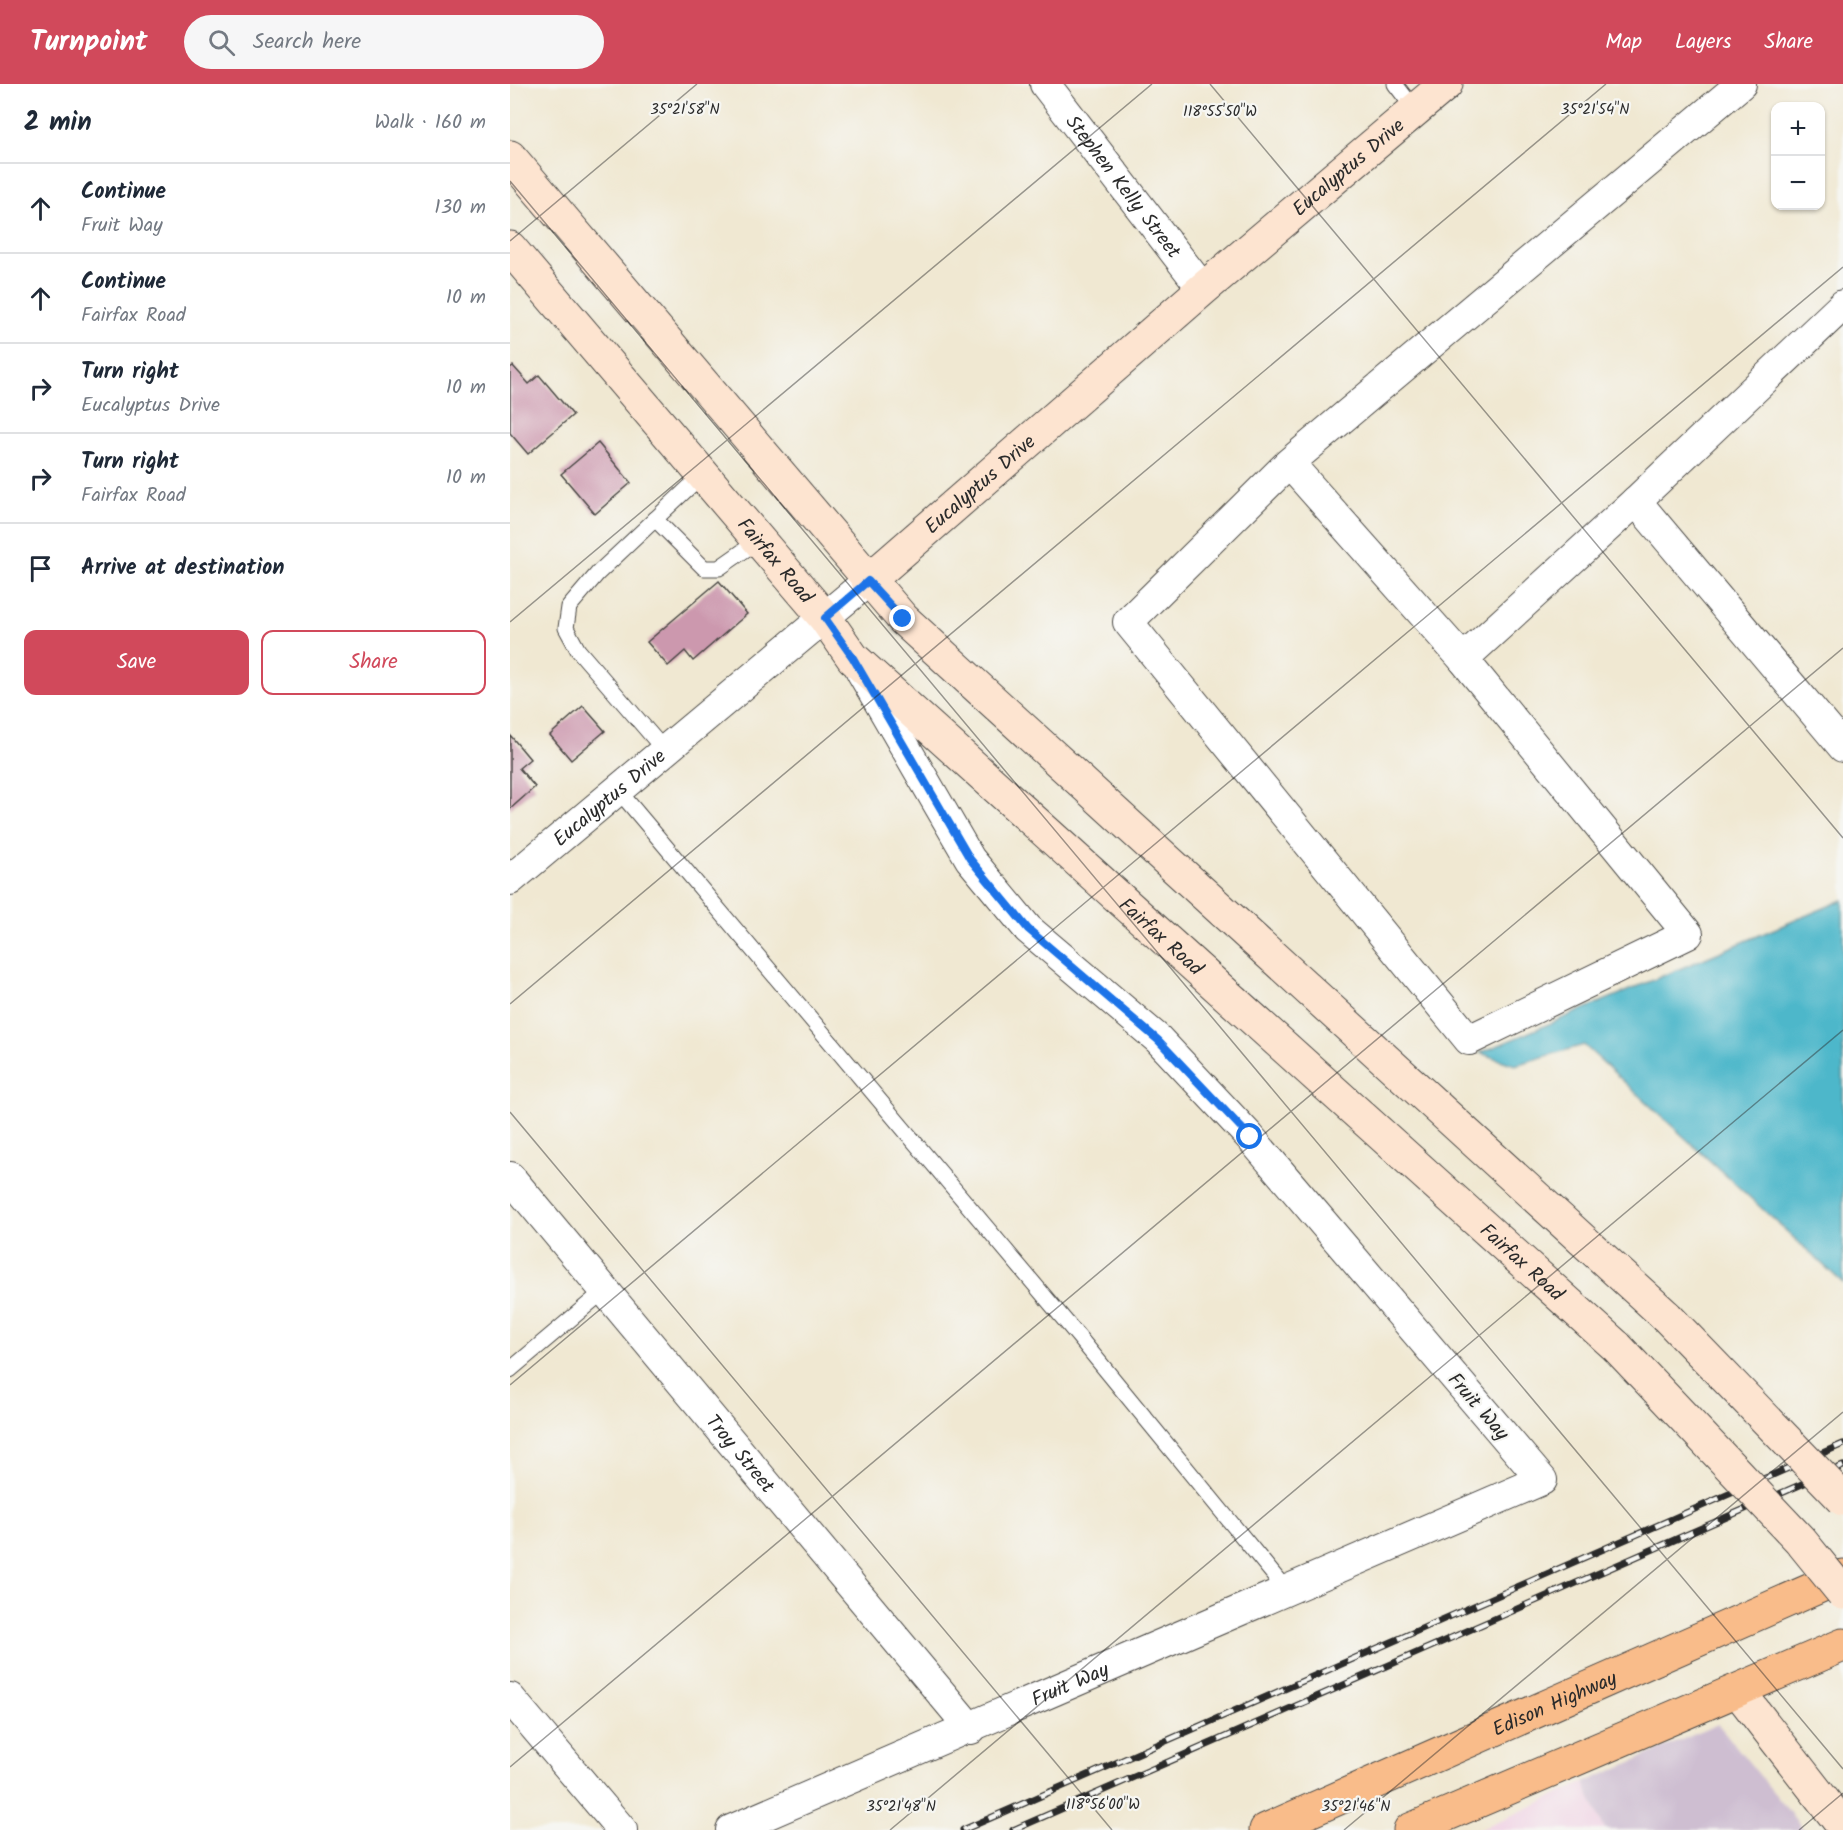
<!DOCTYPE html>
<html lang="en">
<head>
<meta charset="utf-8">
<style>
  :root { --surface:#fff; --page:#f6f6f7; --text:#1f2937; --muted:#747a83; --line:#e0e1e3; --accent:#d1495b }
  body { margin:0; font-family:Kalam,sans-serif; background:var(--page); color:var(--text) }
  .controls { position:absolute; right:18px; top:18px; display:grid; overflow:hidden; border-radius:12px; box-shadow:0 2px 4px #0004 }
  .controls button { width:54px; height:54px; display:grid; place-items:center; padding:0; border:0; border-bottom:2px solid var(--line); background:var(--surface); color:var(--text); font:30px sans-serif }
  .stop { position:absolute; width:18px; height:18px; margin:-14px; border:4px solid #1a73e8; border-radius:50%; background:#fff }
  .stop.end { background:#1a73e8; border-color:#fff; box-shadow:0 2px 6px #0008 }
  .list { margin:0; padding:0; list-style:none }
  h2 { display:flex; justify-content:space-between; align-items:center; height:78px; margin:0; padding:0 24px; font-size:26px }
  h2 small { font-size:20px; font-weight:400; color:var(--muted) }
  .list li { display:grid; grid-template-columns:39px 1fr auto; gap:18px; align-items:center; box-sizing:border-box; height:90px; padding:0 24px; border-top:2px solid var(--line) }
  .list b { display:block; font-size:22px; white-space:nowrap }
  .list p { margin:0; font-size:20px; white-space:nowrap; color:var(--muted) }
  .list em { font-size:20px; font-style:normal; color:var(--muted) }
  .actions { display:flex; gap:12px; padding:18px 24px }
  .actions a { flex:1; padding:14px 0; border:2px solid var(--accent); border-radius:12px; text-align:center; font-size:21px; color:var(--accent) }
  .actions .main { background:var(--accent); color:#fff }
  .icon { flex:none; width:33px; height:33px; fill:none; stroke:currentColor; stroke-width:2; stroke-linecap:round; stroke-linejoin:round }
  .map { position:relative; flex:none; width:1333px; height:1746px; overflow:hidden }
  header { display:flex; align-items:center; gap:36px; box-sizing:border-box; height:84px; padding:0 30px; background:var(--accent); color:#fff }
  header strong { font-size:28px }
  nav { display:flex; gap:33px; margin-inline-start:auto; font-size:21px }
  .search { width:420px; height:54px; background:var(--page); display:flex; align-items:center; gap:15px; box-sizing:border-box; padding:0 21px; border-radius:33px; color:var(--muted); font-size:22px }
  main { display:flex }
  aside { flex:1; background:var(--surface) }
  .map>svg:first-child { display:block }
  .built { fill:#f0d0e4 }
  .industrial { fill:#cebed1 }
  .water { fill:#4db7ca; stroke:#3c717a; stroke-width:1.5 }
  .building { fill:#cc98ae }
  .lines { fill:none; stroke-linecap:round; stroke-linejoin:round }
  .lane-casing { stroke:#494744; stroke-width:17 }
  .street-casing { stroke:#494744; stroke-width:32 }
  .secondary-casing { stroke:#494744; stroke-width:35 }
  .primary-casing { stroke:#494744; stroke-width:35 }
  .lane { stroke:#fff; stroke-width:15 }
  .street { stroke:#fff; stroke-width:30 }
  .secondary { stroke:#fde4d0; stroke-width:33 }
  .primary { stroke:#f9bc8a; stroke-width:33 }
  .rail-casing { stroke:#2b2b2b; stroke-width:7 }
  .rail { stroke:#f6f6f2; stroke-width:4.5; stroke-dasharray:14; stroke-linecap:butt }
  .secondary-bridge-casing { stroke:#494744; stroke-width:35; stroke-linecap:butt }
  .secondary-bridge { stroke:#fde4d0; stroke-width:33 }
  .route { stroke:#1a73e8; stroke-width:8 }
  .ticks { fill:none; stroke:#2b2b2b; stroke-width:1.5; stroke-opacity:0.45 }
  .labels { text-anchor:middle; stroke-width:4.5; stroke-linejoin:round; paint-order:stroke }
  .street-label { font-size:20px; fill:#2b2b2b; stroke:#f6f6f2 }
  .ticks-label { font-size:15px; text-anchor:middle; fill:#2b2b2b; stroke:#f6f6f2; stroke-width:4.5; stroke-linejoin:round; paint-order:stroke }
</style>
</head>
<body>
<header>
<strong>Turnpoint</strong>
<div class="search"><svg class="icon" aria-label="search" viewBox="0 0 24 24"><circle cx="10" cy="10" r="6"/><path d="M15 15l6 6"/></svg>Search here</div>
<nav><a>Map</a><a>Layers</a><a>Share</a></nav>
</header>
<main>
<aside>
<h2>2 min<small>Walk · 160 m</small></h2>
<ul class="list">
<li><svg class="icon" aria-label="ahead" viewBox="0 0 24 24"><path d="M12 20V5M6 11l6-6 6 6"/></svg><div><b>Continue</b><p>Fruit Way</p></div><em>130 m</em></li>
<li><svg class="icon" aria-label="ahead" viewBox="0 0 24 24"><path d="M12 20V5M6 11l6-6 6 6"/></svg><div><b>Continue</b><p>Fairfax Road</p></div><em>10 m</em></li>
<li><svg class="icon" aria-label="right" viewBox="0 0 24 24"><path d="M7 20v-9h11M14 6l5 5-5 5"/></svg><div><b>Turn right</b><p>Eucalyptus Drive</p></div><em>10 m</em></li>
<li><svg class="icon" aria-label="right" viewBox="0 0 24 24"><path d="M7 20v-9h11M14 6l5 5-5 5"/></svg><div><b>Turn right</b><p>Fairfax Road</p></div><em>10 m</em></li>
<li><svg class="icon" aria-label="arrive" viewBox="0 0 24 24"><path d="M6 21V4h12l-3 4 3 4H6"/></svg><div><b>Arrive at destination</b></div></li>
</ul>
<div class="actions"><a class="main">Save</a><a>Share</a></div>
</aside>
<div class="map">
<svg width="1333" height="1746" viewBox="0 0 1333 1746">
  <rect width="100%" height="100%" fill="#f6f6f2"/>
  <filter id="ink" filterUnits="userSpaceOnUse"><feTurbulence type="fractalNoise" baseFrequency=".0167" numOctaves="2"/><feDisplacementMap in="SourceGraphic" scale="12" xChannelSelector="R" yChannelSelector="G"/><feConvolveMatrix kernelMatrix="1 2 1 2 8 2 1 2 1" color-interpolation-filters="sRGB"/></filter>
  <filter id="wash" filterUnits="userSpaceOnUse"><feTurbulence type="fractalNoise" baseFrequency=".008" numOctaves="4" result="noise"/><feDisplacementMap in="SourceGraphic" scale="24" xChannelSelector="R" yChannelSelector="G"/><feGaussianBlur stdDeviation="1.35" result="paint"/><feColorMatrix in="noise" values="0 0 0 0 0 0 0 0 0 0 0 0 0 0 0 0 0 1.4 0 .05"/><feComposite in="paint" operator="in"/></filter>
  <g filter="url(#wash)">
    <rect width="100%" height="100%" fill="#f0e8d2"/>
    <!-- built -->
    <polygon class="built" points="1074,1699 1095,1746 969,1746"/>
    <!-- industrial -->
    <polygon class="industrial" points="1208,1640 1294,1746 1095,1746 1074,1699"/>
    <!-- water -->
    <polygon class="water" points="1333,816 1333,1199 1074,961 1005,981 970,969"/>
    <g id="blocks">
      <!-- building -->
      <g class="building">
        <polygon points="3,282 19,300 29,291 63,331 18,370 0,349 0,284"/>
        <polygon points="88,359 121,399 85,430 51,390"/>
        <polygon points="209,497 237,530 183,577 175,567 158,582 137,558"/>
        <polygon points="73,622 95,647 61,676 40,651"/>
        <polygon points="0,651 20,675 9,684 25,703 0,725"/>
      </g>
    </g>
  </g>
  <g filter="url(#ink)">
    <use href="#blocks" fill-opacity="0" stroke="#494744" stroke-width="1.5"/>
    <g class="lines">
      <defs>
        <g id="lane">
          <polyline points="885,0 905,26"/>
          <polyline points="145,435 194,484 209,484 249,456"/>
          <polyline points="155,667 68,566 56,544 59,523 88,489 193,390"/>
          <polyline points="108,706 568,1252 777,1507"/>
          <polyline points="0,1286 95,1206"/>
        </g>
        <g id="street">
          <path id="s1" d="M 535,0 L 693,205"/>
          <polyline points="779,379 953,575 1178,850 959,956 618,538 779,379 1231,0"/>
          <polyline points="1126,417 1333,663"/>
          <polyline points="953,575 1126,417 1333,221"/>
          <path id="s2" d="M 0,796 L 358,497"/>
          <path id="s3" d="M 0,1093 L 461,1645"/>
          <polyline points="0,1614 112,1746"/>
          <path id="s4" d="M 221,1746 L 1032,1396 L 740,1053 L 648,955 L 518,845 L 460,775 L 351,587"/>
        </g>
        <g id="secondary">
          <polyline points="0,73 393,535 1157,1233"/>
          <path id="s5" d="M 0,164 L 315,534 L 343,574 L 1107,1263"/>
          <path id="s6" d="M 358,497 L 693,205 L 936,0"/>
          <polyline points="1229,1608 1333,1742"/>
        </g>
        <g id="primary">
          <path id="s7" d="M 756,1746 L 1333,1492"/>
          <polyline points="900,1746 1333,1561"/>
        </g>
      </defs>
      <!-- lane casing -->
      <use href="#lane" class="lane-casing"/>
      <!-- street casing -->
      <use href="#street" class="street-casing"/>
      <!-- secondary casing -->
      <use href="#secondary" class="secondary-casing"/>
      <!-- primary casing -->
      <use href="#primary" class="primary-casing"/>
      <!-- lane -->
      <use href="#lane" class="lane"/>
      <!-- street -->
      <use href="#street" class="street"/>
      <!-- secondary -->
      <use href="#secondary" class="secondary"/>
      <!-- primary -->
      <use href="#primary" class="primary"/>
      <defs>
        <g id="rail">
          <polyline points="453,1746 1333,1360"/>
          <polyline points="503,1746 1333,1382"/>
        </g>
      </defs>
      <!-- rail casing -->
      <use href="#rail" class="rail-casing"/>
      <!-- rail -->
      <use href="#rail" class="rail"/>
      <defs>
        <g id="secondary-bridge">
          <polyline points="1157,1233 1333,1415"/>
          <polyline points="1107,1263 1290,1456 1333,1509"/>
        </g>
      </defs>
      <!-- secondary-bridge casing -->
      <use href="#secondary-bridge" class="secondary-bridge-casing"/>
      <!-- secondary-bridge -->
      <use href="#secondary-bridge" class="secondary-bridge"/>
    </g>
  </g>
  <g class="lines" filter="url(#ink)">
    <!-- route -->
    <polyline class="route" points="393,535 358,497 315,534 343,574 460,775 518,845 648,956 740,1053"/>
  </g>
  <!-- ticks -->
  <path class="ticks" d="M 700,0 L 1333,754M 0,97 L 1333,1685M 0,157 L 187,0M 0,538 L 642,0M 0,920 L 1096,0M 0,1028 L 602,1746M 0,1301 L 1333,183M 0,1683 L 1333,564M 380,1746 L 1333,946M 834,1746 L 1333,1328M 1289,1746 L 1333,1709"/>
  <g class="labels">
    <!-- street labels -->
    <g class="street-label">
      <text dy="7" stroke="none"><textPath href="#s6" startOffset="634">Eucalyptus Drive</textPath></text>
      <text dy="7" stroke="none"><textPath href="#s1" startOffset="129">Stephen Kelly Street</textPath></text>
      <text dy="7" stroke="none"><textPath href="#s6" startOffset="148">Eucalyptus Drive</textPath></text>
      <text dy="7" stroke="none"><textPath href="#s5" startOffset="410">Fairfax Road</textPath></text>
      <text dy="7" stroke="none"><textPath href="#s2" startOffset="129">Eucalyptus Drive</textPath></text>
      <text dy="7" stroke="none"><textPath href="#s5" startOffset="950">Fairfax Road</textPath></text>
      <text dy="7" stroke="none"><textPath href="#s5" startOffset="1436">Fairfax Road</textPath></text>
      <text transform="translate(969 1322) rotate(49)" y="7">Fruit Way</text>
      <text dy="7" stroke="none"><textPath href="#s3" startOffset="360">Troy Street</textPath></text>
      <text dy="7" stroke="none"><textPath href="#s4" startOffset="369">Fruit Way</textPath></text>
      <text dy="7" stroke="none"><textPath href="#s7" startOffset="315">Edison Highway</textPath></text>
    </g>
  </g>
  <g class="ticks-label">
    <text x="175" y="30">35°21'58"N</text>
    <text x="1085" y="30">35°21'54"N</text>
    <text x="710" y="32">118°55'50"W</text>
    <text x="593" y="1725">118°56'00"W</text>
    <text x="391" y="1727">35°21'48"N</text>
    <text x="846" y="1727">35°21'46"N</text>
  </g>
</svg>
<div class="controls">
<button>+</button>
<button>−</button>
</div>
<div class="stop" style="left:740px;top:1053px"></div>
<div class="stop end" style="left:393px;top:535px"></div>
</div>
</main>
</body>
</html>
